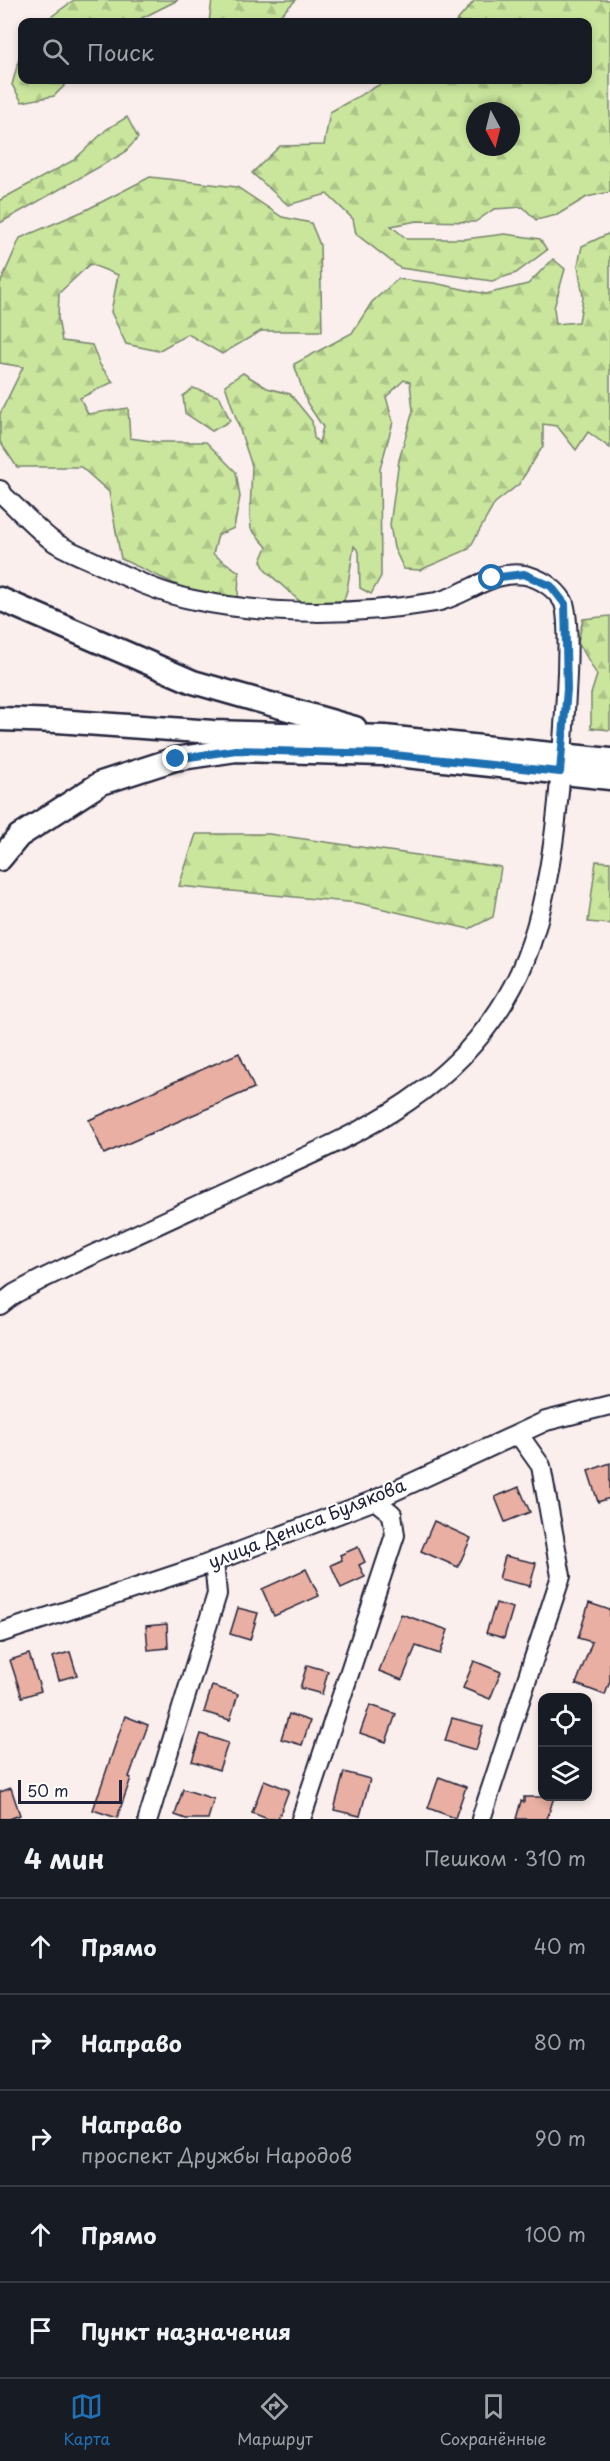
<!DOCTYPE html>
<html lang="ru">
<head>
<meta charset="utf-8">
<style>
  :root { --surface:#171b24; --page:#20242c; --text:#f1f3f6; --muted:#9ea1a6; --line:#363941; --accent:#1f6fb2 }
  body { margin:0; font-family:"Playpen Sans",sans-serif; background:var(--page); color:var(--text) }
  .controls { position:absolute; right:18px; bottom:18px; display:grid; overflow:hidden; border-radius:12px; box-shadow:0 3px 9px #0003 }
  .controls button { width:54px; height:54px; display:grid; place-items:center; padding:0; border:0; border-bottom:2px solid var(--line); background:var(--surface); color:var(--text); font:30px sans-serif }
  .compass { position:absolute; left:466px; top:102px; width:54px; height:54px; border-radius:50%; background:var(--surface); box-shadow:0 3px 9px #0003; rotate:173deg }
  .scale { position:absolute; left:18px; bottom:15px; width:104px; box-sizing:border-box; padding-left:6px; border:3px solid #22223b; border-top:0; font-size:16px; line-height:21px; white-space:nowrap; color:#22223b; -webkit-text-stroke:4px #fff; paint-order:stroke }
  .stop { position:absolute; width:18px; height:18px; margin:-14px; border:4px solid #1f6fb2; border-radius:50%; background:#fff }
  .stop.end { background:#1f6fb2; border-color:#fff; box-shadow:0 2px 6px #0008 }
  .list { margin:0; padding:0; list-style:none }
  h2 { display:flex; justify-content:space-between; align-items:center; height:78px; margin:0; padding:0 24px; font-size:26px }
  h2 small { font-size:20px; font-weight:400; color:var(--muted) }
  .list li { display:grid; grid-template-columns:39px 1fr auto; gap:18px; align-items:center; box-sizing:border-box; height:96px; padding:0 24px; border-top:2px solid var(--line) }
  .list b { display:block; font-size:22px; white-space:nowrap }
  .list p { margin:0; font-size:20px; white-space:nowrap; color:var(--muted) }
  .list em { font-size:20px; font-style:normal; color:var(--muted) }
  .icon { flex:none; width:33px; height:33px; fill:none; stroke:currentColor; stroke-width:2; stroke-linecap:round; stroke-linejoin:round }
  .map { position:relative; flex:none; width:610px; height:1819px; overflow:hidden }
  .search { position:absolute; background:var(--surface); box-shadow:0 3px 9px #0003; left:18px; right:18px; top:18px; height:66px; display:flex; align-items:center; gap:15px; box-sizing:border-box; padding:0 21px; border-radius:12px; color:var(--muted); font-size:22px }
  .sheet { height:558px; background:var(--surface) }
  nav { display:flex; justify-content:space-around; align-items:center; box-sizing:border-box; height:84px; border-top:2px solid var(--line); background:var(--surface); font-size:16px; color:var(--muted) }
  nav a { display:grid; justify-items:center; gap:3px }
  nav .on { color:var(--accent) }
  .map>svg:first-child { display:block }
  .forest { fill:url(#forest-firs); stroke:#76846c; stroke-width:1.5; fill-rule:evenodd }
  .building { fill:#e8afa2; stroke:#22223b; stroke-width:1.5 }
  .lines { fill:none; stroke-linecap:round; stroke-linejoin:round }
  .minor-casing { stroke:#22223b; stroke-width:22 }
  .major-casing { stroke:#22223b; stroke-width:27 }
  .minor { stroke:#fff; stroke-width:18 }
  .major { stroke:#fff; stroke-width:22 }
  .route { stroke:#1f6fb2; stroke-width:8 }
  .labels { text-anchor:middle; stroke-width:4.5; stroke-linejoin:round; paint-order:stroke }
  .street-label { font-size:18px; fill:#22223b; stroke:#fff }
</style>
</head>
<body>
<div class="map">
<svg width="610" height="1819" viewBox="0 0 610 1819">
  <defs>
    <pattern id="forest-firs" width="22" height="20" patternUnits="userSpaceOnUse" patternTransform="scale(1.5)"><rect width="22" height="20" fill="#cae69d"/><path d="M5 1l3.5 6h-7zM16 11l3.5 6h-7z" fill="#adc588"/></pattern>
  </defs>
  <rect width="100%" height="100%" fill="#faefec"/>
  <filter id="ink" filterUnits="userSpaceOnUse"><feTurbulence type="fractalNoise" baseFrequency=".0167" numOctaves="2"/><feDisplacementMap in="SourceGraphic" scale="12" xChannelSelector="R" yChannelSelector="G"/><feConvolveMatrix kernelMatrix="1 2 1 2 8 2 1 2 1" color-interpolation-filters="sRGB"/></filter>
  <g filter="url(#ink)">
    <!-- forest -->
    <g class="forest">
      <polygon points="74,0 178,0 142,18 137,22 44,22"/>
      <polygon points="212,0 296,0 273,22 209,22"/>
      <path d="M 475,0 L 610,0 L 610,192 L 587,197 L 557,215 L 536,220 L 523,207 L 494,209 L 475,222 L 417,221 L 391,226 L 407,239 L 465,239 L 505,234 L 540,239 L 547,250 L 516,273 L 492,281 L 400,268 L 356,234 L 353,219 L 327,194 L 288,205 L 252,173 L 280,146 L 324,145 L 330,112 L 388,80 L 588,80 L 588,22 L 456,22 ZM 475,111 L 511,111 L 511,147 L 475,147 Z"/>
      <polygon points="22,48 22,80 70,80 54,96 22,102 12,85"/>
      <polygon points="127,117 138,138 124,153 0,223 0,200 74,160 107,129"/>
      <polygon points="150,177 237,187 282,217 311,223 320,245 322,331 261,331 222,354 188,334 158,351 126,344 111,312 118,275 90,264 59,293 58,318 62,341 92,345 100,365 113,382 80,398 88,414 128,408 130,438 158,442 206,442 236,472 240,497 234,528 218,535 213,554 239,572 238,597 201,596 121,559 109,492 81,467 17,467 0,442 0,414 23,367 0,363 0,284 20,238 86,210"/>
      <polygon points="610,233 610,448 588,432 576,450 557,426 543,424 543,446 519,484 495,503 469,549 420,570 404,569 394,548 390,525 399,460 413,411 410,382 404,380 386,397 393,422 380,469 381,576 371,594 360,588 359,552 354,546 347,590 341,610 305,606 266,571 261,561 267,547 251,529 250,513 252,466 225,385 243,373 267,388 290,394 312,421 314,438 319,443 323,427 307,403 294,364 352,333 372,302 398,279 434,283 486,294 528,284 553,259 565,269 554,308 556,324 579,322 583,297 578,265 582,246"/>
      <polygon points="193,388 220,397 230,421 212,431 185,413 183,396"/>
      <polygon points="610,616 610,730 591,728 591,694 597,675 578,642 583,619"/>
      <polygon points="196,834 269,834 501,867 493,917 469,929 358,903 179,886"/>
      <polygon points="596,861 610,862 610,924 588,922"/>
    </g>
    <!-- building -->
    <g class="building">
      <polygon points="239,1053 254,1088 104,1154 89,1120"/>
      <polygon points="610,1463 610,1498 598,1502 588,1471"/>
      <polygon points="519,1487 530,1512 505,1522 495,1497"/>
      <polygon points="434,1521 471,1538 458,1567 421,1551"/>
      <polygon points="358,1547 365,1562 359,1565 365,1577 341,1588 331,1565 342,1560 340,1555"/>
      <polygon points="505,1556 536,1563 530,1586 499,1579"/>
      <polygon points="306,1569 319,1596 274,1616 262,1589"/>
      <polygon points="496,1603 513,1608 504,1638 486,1633"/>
      <polygon points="589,1603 610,1610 610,1681 605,1695 576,1684 592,1642 578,1638"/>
      <polygon points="238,1608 258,1613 250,1640 230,1634"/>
      <polygon points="401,1614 448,1630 440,1654 416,1646 402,1680 379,1671"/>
      <polygon points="167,1624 168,1648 148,1650 146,1626"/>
      <polygon points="70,1652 77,1675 59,1680 52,1657"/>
      <polygon points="29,1654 41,1691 22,1697 10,1660"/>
      <polygon points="474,1661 501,1672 490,1699 463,1688"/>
      <polygon points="307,1665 328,1671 322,1694 300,1688"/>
      <polygon points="212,1686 238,1694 230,1720 204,1712"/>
      <polygon points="370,1705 396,1714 386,1742 360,1733"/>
      <polygon points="289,1714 310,1721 302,1745 281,1739"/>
      <polygon points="125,1716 148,1725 129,1777 131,1778 117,1818 93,1810"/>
      <polygon points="452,1718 483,1726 476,1750 445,1741"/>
      <polygon points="201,1734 228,1743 219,1770 192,1761"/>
      <polygon points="344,1772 370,1779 360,1816 334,1810"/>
      <polygon points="439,1777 466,1787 455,1818 428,1808"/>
      <polygon points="264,1780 289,1790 278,1819 268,1819 252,1813"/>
      <polygon points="11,1788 20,1815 9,1819 0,1819 0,1792"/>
      <polygon points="183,1789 214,1799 208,1819 186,1819 175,1815"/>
      <polygon points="524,1797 554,1797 547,1819 516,1819 521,1801 524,1802"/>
    </g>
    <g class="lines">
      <defs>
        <g id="minor">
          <path d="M 0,490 L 4,496 C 19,510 34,526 50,539 C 64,550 83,556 99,564 C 129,578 162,594 194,600 C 270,616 360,615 436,602 C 466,596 492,569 525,575 C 540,578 555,588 563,601 C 570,614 567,677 566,694 C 561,781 554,910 513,986 C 454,1098 349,1137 241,1186 C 174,1217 108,1247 42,1279 L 14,1294 L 0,1305"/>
          <polyline points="0,1633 202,1566 375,1500 546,1421 610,1405"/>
          <polyline points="148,1819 217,1594 214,1561"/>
          <polyline points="301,1819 395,1535 392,1514 375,1500"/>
          <polyline points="481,1819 561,1576 541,1466 519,1435"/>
        </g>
        <g id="major">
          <polyline points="0,599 193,682 355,728"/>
          <polyline points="0,719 57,721 213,732 385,737 610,760"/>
          <polyline points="369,752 610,778"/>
          <polyline points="0,859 19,836 101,783 175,759 236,750 384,754"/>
        </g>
      </defs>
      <!-- minor casing -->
      <use href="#minor" class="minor-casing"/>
      <!-- major casing -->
      <use href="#major" class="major-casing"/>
      <!-- minor -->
      <use href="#minor" class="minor"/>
      <!-- major -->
      <use href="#major" class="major"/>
    </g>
  </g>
  <g class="lines" filter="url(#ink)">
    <!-- route -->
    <polyline class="route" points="176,759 236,750 384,754 560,772 567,689 565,604 551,586 524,574 492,578"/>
  </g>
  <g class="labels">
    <!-- street labels -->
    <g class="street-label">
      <text transform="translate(307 1524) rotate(-22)" y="6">улица Дениса Булякова</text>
    </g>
  </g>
</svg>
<div class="controls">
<button><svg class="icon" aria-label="locate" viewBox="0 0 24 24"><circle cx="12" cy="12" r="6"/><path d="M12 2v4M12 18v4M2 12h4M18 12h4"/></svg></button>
<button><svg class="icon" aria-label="layers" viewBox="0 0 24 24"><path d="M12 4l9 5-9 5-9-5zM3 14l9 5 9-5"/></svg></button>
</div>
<svg class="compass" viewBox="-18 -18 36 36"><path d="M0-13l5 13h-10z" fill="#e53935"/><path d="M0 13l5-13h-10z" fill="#9ea1a6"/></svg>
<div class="scale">50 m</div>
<div class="stop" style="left:492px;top:578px"></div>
<div class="stop end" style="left:176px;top:759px"></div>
<div class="search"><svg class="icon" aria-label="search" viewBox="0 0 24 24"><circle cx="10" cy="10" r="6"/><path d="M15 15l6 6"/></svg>Поиск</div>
</div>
<section class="sheet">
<h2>4 мин<small>Пешком · 310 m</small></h2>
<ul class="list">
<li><svg class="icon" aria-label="ahead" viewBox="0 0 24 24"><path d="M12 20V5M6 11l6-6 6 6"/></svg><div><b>Прямо</b></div><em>40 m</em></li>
<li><svg class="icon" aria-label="right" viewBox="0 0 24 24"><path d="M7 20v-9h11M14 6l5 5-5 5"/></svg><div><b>Направо</b></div><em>80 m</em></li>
<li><svg class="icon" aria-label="right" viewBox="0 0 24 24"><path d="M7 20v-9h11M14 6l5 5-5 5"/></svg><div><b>Направо</b><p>проспект Дружбы Народов</p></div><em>90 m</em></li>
<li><svg class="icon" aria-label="ahead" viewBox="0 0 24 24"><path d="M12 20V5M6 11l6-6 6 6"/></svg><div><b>Прямо</b></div><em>100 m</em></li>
<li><svg class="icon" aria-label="arrive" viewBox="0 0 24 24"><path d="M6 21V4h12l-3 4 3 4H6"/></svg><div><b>Пункт назначения</b></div></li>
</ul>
</section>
<nav>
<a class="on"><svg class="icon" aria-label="map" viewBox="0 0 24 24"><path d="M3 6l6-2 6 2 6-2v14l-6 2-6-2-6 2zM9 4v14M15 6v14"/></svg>Карта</a>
<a><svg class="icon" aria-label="directions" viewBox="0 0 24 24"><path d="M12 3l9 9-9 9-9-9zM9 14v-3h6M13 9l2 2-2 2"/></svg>Маршрут</a>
<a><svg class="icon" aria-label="saved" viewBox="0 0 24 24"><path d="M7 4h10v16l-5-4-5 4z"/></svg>Сохранённые</a>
</nav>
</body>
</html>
